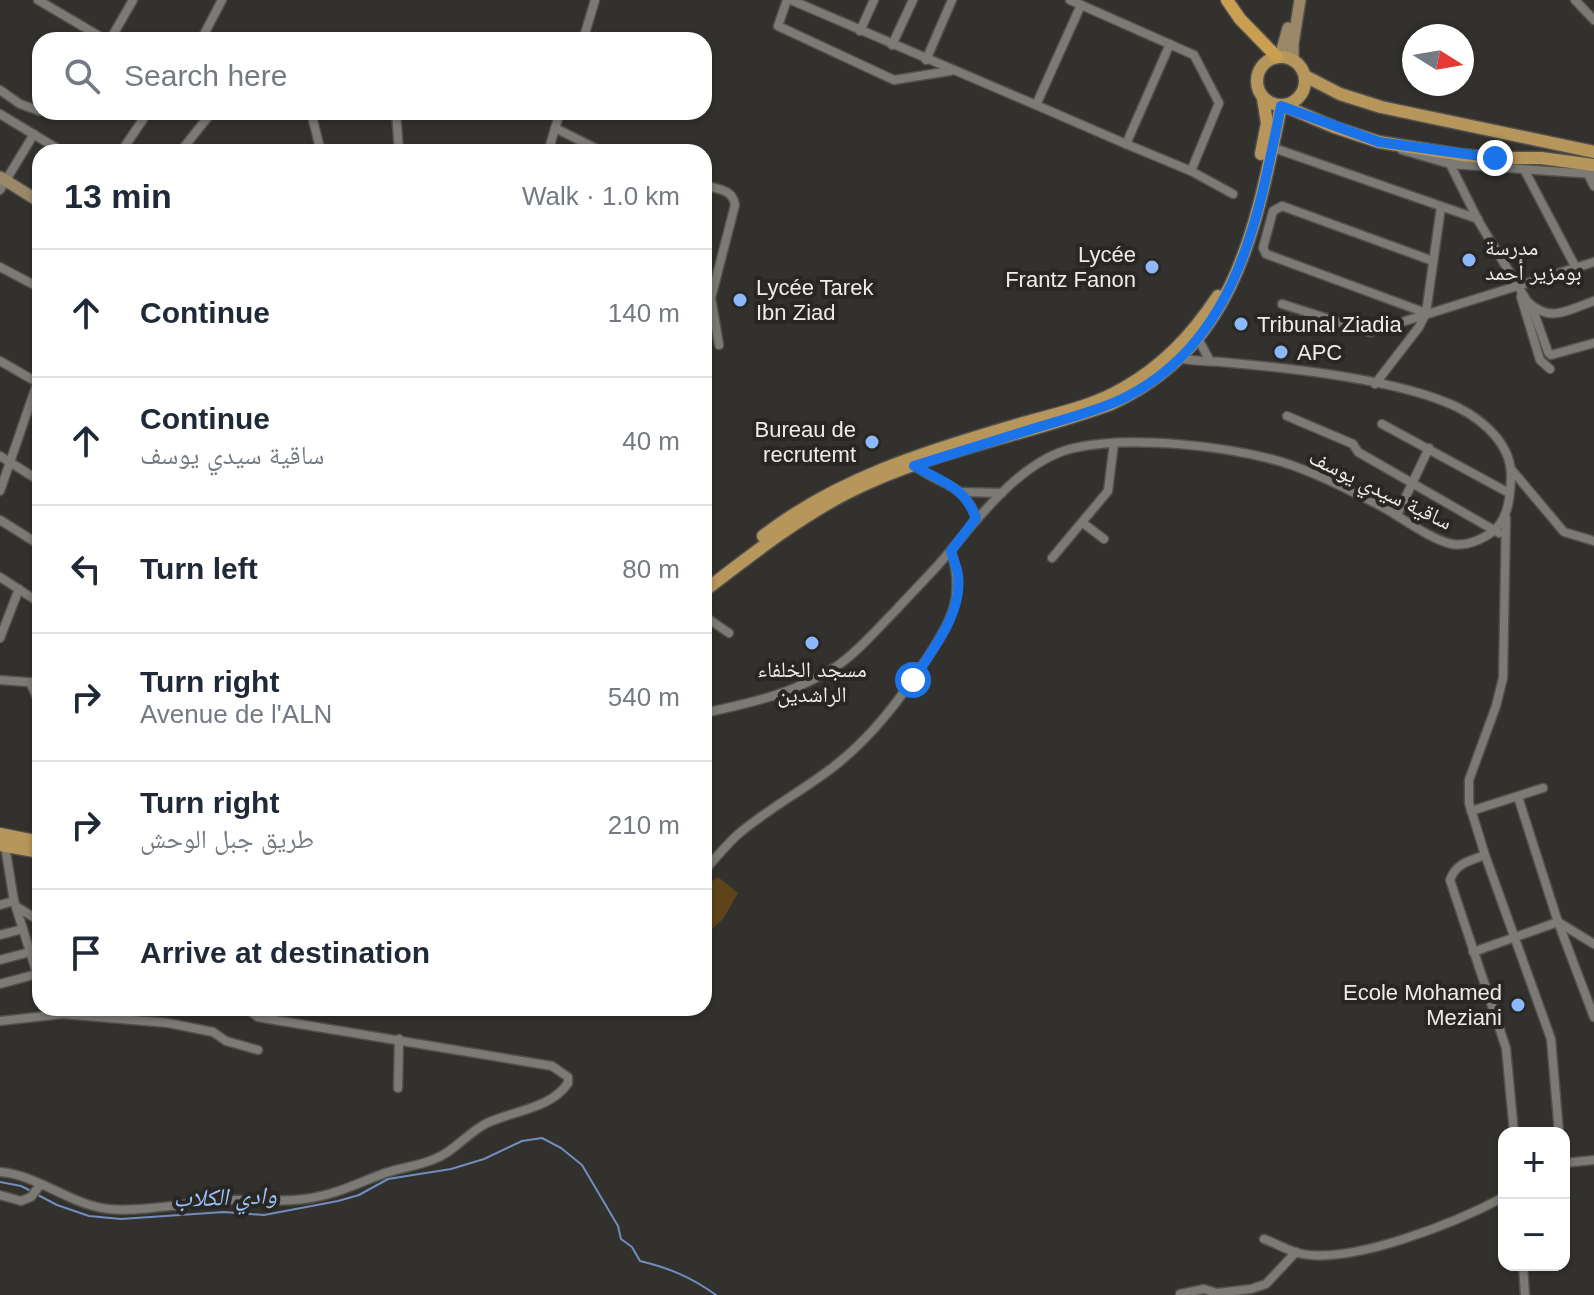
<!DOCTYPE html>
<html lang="en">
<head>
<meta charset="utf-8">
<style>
  :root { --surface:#fff; --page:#f6f6f7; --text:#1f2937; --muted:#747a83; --line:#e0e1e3 }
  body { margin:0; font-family:Arial,"Noto Naskh Arabic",sans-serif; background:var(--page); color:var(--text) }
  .controls { position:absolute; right:24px; bottom:24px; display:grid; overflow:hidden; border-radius:16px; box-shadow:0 2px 6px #0004 }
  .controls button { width:72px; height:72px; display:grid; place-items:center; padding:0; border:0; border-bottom:2px solid var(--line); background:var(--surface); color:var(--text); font:40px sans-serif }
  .compass { position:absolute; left:1402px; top:24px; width:72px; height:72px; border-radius:50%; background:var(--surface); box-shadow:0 2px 6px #0004; rotate:101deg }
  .stop { position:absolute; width:24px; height:24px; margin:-18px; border:6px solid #1a73e8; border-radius:50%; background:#fff }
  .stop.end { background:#1a73e8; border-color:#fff; box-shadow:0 2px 8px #0008 }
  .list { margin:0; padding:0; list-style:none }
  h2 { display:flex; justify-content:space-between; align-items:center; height:104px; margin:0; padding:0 32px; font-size:34px }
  h2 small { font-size:26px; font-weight:400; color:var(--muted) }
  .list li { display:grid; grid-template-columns:52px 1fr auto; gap:24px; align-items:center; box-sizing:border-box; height:128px; padding:0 32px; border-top:2px solid var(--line) }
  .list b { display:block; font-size:30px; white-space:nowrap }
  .list p { margin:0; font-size:26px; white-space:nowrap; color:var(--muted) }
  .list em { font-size:26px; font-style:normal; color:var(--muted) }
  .icon { flex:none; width:44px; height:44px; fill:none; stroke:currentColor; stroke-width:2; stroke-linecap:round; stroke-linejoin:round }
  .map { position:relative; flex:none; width:1594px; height:1295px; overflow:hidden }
  .search { position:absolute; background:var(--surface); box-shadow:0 2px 6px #0004; left:32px; top:32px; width:680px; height:88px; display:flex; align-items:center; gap:20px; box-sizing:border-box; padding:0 28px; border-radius:24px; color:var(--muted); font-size:30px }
  .panel { position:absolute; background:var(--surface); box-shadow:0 2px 6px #0004; left:32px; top:144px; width:680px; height:872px; border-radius:24px }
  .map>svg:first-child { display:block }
  .green { fill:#5e4418 }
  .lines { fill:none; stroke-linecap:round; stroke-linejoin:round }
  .stream { stroke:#6f8ebd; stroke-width:2 }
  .minor-casing { stroke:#52504c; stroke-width:11 }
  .secondary-casing { stroke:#52504c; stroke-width:14 }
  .primary-casing { stroke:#52504c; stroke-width:15 }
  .trunk-casing { stroke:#52504c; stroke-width:15 }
  .minor { stroke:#7c7a75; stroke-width:8 }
  .secondary { stroke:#9a8868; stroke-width:11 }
  .primary { stroke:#b7965b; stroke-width:12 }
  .trunk { stroke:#cb9f52; stroke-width:12 }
  .route { stroke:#1a73e8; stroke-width:10 }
  .poi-dot { fill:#8cb9fc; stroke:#292723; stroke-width:3 }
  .labels { text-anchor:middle; stroke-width:8; stroke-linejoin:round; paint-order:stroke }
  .poi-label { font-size:22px; fill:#eeecea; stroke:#292723; text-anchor:start }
  .street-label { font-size:22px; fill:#eeecea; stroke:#292723 }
  .water-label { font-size:24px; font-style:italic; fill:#9ec3fb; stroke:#292723 }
</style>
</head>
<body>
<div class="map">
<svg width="1594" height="1295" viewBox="0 0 1594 1295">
  <rect width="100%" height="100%" fill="#33312d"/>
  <!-- green -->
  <polygon class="green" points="718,877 738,893 723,919 704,936 704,887"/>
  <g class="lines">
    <!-- stream -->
    <g class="stream">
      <polyline points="0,1182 21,1186 33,1192"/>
      <path d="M 38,1195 L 57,1205 L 89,1216 L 121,1219 L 224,1212 L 264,1215 L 338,1201 L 359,1195 L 388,1179 L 451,1169 L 484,1159 L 522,1141 L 542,1138 L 561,1148 L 582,1165 L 618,1226 L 621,1239 L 632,1247 L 640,1261 C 669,1268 691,1277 716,1295"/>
    </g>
    <defs>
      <g id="minor">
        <polyline points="38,0 106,40"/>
        <polyline points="787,0 778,26 894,80 950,71"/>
        <polyline points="791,0 1036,105"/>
        <polyline points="1070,0 1194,55 1219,103 1191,171 1233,194"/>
        <polyline points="1575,0 1594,20"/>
        <polyline points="1081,5 1036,105 1126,144"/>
        <polyline points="860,31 874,0"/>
        <polyline points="110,40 133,0"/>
        <polyline points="201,40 222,0"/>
        <polyline points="583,40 595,0"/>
        <polyline points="1170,44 1126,144 1191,171"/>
        <polyline points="892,45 913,0"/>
        <polyline points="926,60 952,0"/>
        <polyline points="0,90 20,104 40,111"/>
        <polyline points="311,112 321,152"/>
        <polyline points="396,112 399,152"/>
        <polyline points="0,114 63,152"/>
        <polyline points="555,128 603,152"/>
        <polyline points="1271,147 1478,219"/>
        <polyline points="1402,150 1450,164 1594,174"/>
        <polyline points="121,152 148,112"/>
        <polyline points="180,152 212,112"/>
        <polyline points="548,152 560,112"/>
        <path d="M 1450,164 L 1479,222 L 1527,301 C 1550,324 1567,310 1594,301"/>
        <polyline points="1525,171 1576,268"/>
        <polyline points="1588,174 1594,186"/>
        <path d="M 704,185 C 717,189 733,189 735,205 L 711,298 L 719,345"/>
        <polyline points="0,190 34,134"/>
        <polyline points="0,267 40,288"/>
        <polyline points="1521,297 1540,360 1550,369"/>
        <polyline points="1282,304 1370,332 1594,262"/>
        <polyline points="1532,307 1548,352 1551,355 1594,343"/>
        <polyline points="1426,313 1266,254 1263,248 1273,211 1282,206 1433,261"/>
        <polyline points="1195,333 1210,361"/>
        <polyline points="0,361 40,384"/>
        <polyline points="1375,384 1419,327 1426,313 1441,207"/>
        <polyline points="1287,416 1353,444 1358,452 1499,533"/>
        <polyline points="1382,424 1509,493"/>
        <polyline points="0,456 40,481"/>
        <path d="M 913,464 C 938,487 962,479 976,518"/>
        <polyline points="1511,469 1564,532 1594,541"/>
        <polyline points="0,491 40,375"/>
        <polyline points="963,492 1002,493"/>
        <polyline points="1397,515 1429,448"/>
        <polyline points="1506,518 1503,678 1496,706 1469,780 1469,803 1485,855 1551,1039 1559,1133"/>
        <polyline points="0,520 40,545"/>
        <polyline points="1083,523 1104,539"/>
        <polyline points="1052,558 1108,491 1114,443"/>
        <polyline points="0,577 40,603"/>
        <polyline points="704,616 729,633"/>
        <polyline points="0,638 19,589"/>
        <polyline points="0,680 40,683"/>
        <polyline points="30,682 40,704"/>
        <path d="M 704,713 C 751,703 796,693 837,666 C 859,651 877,629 896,610 C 914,590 934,571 951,550 C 982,513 1024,459 1074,448 C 1130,435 1227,446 1282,462 C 1314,472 1345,488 1375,503 C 1398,514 1428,539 1452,544 C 1468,547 1490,537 1500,524 C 1509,511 1510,495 1511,479 C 1513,446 1485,421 1457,407 C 1400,380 1297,369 1232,363 C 1215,361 1195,362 1179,358"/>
        <polyline points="1518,797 1558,922 1594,1017"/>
        <polyline points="1471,811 1543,788"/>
        <polyline points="5,846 14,901 40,983"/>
        <path d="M 1485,855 C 1469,861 1456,863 1450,880 L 1506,1048 L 1514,1133"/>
        <path d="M 704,871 C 716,858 728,842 742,831 C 770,808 803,790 832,768 C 871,738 900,700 927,658 C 952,620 965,596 951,551"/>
        <polyline points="0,905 14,901"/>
        <polyline points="17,907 40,921"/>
        <polyline points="0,935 23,929"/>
        <polyline points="1473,952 1558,922 1594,944"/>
        <polyline points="0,960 30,952"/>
        <polyline points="0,984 37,974"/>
        <polyline points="0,1021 63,1014 168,1023 213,1032 226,1041 258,1050"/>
        <polyline points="398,1088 399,1039"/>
        <polyline points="1564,1163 1594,1160"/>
        <path d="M 0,1172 C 39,1175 70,1205 109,1209 C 136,1212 184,1204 212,1201 C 243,1198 273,1203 304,1199 C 333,1196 358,1183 385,1173 C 400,1168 417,1166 432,1160 C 453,1153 467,1133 487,1123 C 513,1111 552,1108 568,1083 L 568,1077 L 552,1066 L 269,1019 L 258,1017 L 246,1008"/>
        <polyline points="0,1195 21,1201 31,1197 40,1185"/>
        <path d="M 1264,1239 C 1275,1243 1287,1250 1298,1253 C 1350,1266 1457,1222 1504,1197"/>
        <polyline points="1523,1265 1525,1295"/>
        <polyline points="1180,1294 1204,1289 1217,1293 1251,1289 1266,1284 1296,1252"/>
      </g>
      <g id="secondary">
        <polyline points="1280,57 1288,28"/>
        <polyline points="1293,60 1293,44 1300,0"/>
        <polyline points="0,177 40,202"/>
      </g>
      <g id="primary">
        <circle cx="1281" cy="81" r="24"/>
        <polyline points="1305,76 1340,94 1381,107 1594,152"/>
        <polyline points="1284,106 1334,127 1379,142 1461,155 1495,158 1541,158 1594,165"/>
        <polyline points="1261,154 1267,123 1263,98"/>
        <path d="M 763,536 C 837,479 924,452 1013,426 C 1049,415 1090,408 1122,389 C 1163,366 1192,335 1218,296"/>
        <path d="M 704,591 C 750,556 794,521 845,494 C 928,451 1024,436 1111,404 C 1236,347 1256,227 1281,106"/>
        <polyline points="0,834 40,842"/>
        <polyline points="0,845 40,852"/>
      </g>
      <polyline id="trunk" points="1227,0 1240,19 1277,57"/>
    </defs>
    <!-- minor casing -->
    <use href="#minor" class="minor-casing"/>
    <!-- secondary casing -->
    <use href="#secondary" class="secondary-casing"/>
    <!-- primary casing -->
    <use href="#primary" class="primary-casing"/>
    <!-- trunk casing -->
    <use href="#trunk" class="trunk-casing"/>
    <!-- minor -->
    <use href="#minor" class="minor"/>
    <!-- secondary -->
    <use href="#secondary" class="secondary"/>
    <!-- primary -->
    <use href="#primary" class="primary"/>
    <!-- trunk -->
    <use href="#trunk" class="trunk"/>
  </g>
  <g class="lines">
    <!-- route -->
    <path class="route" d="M 913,680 C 932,650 963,613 958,575 C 957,567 953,559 951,551 L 976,518 C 965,487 941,481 914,466 C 956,453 999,439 1042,426 C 1068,418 1097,411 1122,399 C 1237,343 1258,219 1281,106 L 1379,142 L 1495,158"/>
  </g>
  <!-- markers -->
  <g class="poi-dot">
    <circle cx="1469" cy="260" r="8"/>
    <circle cx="1152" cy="267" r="8"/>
    <circle cx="740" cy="300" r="8"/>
    <circle cx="1241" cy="324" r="8"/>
    <circle cx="1281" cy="352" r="8"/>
    <circle cx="872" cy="442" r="8"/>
    <circle cx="812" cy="643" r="8"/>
    <circle cx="1518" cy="1005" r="8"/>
  </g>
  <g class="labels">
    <!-- poi labels -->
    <g class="poi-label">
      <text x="1485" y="255">مدرسة<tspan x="1485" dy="25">بومزير أحمد</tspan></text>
      <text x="1136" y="262" text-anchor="end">Lycée<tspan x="1136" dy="25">Frantz Fanon</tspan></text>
      <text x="756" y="295">Lycée Tarek<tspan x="756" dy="25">Ibn Ziad</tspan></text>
      <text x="1257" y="332">Tribunal Ziadia</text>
      <text x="1297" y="360">APC</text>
      <text x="856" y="437" text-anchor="end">Bureau de<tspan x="856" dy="25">recrutemt</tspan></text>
      <text x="812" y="677" text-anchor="middle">مسجد الخلفاء<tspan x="812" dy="25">الراشدين</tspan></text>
      <text x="1502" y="1000" text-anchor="end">Ecole Mohamed<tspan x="1502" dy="25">Meziani</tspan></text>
    </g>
    <!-- street labels -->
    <g class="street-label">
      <text transform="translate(1381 489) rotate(26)" y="8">ساقية سيدي يوسف</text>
    </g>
    <!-- water labels -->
    <g class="water-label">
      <text transform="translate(225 1197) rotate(-2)" y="8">وادي الكلاب</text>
    </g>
  </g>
</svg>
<div class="controls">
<button>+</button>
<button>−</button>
</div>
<svg class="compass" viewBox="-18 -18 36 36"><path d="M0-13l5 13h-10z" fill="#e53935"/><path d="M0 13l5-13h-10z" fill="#747a83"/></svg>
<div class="stop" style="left:913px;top:680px"></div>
<div class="stop end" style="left:1495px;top:158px"></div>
<div class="search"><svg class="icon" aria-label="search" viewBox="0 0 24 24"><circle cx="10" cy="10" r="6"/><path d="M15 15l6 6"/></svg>Search here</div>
<section class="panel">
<h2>13 min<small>Walk · 1.0 km</small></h2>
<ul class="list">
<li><svg class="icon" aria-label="ahead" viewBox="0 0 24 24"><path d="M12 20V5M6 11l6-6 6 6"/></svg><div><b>Continue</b></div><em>140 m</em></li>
<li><svg class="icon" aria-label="ahead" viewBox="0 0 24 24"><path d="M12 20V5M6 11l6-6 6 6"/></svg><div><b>Continue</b><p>ساقية سيدي يوسف</p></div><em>40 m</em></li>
<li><svg class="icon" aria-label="left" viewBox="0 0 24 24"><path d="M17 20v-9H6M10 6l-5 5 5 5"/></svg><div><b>Turn left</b></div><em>80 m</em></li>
<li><svg class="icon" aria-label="right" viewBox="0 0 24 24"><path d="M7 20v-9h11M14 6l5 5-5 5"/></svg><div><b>Turn right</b><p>Avenue de l'ALN</p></div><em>540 m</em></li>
<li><svg class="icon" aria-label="right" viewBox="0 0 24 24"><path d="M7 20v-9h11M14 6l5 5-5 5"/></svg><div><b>Turn right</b><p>طريق جبل الوحش</p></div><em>210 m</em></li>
<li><svg class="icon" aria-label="arrive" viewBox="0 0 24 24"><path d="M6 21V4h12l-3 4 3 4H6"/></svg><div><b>Arrive at destination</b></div></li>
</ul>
</section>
</div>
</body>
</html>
